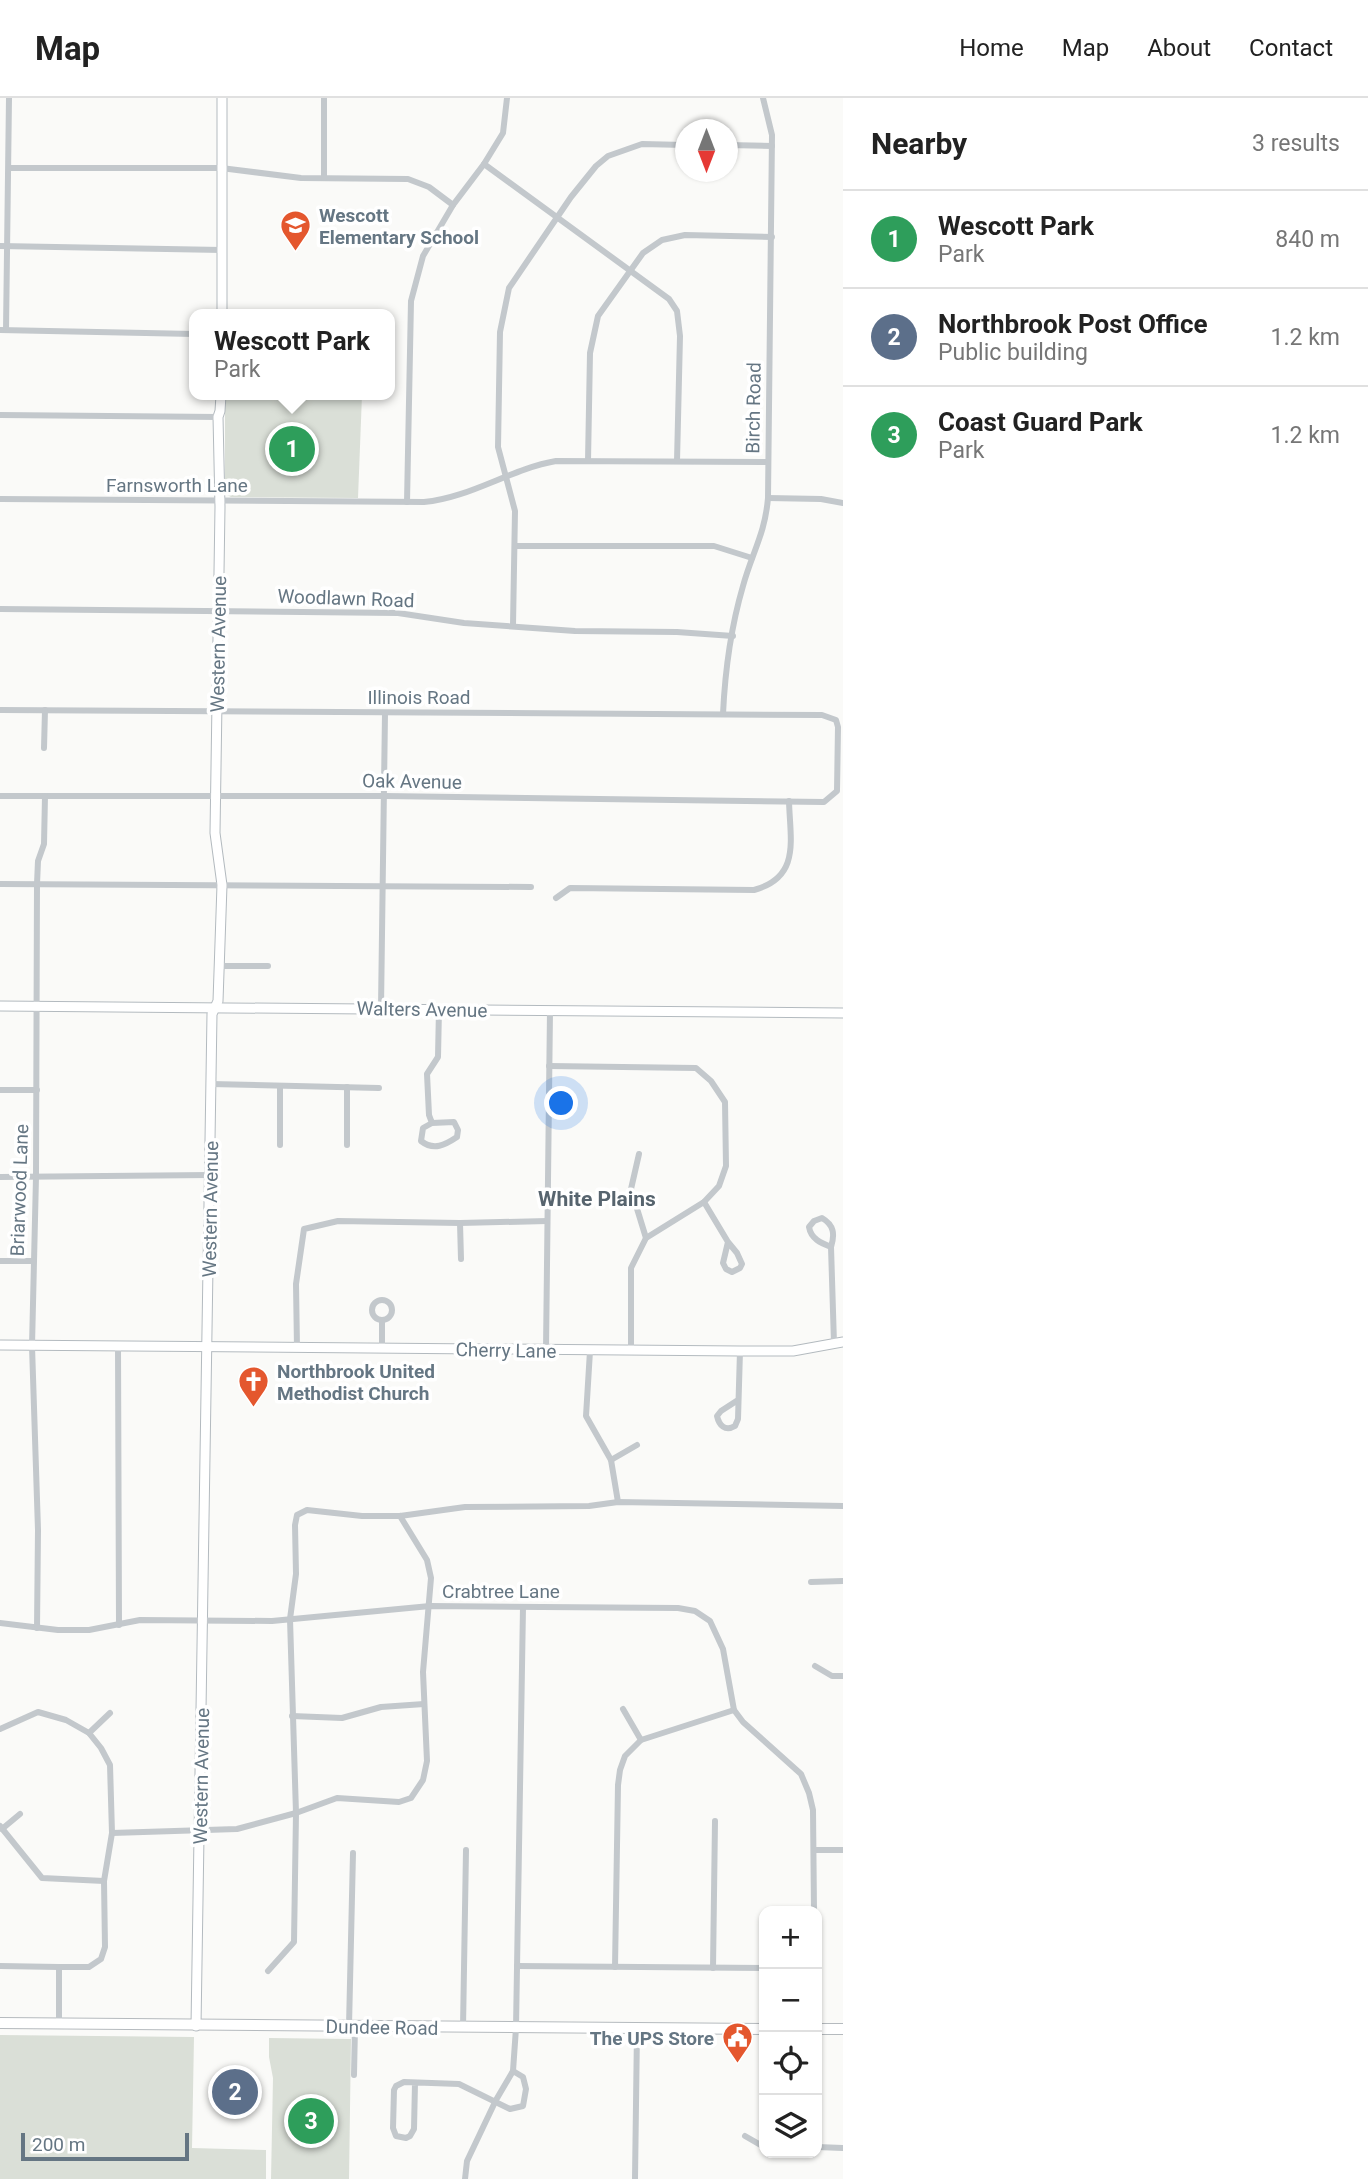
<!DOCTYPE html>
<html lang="en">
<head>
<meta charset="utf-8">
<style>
  :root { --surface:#fff; --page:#f6f6f6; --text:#222; --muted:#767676; --line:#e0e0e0; --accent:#d93025 }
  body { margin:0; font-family:Roboto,sans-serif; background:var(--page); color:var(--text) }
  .controls { position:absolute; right:21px; bottom:21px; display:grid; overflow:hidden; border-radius:14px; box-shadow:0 2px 5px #0004 }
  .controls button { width:63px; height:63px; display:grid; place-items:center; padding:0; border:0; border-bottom:2px solid var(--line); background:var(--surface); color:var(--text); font:35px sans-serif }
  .compass { position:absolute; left:675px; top:21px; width:63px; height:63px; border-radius:50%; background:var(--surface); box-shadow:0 2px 5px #0004; rotate:180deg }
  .scale { position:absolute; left:21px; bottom:18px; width:168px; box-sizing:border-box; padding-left:7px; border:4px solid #657683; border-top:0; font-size:19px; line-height:24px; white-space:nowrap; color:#657683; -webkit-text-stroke:5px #fff; paint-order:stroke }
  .you { position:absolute; left:562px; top:1006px; width:24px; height:24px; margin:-18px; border:5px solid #fff; border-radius:50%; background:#1a73e8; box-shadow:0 0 0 10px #1a73e833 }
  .badge { display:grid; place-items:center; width:46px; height:46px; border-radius:50%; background:var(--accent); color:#fff; font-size:23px; font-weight:700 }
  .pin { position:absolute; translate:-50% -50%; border:4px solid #fff; box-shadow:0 2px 7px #0006 }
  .popup { position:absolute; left:189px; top:211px; width:206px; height:91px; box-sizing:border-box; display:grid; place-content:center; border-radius:14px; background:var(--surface); filter:drop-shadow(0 2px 5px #0005); font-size:23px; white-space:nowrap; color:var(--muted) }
  .popup b { font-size:26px; color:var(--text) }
  .popup::after { content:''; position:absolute; left:50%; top:100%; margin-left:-14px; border:14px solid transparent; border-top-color:var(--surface) }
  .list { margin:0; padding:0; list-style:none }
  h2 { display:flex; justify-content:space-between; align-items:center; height:91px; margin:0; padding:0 28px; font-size:30px }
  h2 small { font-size:23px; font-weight:400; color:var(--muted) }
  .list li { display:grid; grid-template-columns:46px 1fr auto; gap:21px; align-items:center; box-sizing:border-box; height:98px; padding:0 28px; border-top:2px solid var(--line) }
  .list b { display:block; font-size:26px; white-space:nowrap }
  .list p { margin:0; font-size:23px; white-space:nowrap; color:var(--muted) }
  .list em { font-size:23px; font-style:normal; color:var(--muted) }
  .icon { flex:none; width:38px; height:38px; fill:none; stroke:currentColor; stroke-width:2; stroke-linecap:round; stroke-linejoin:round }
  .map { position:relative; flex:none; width:843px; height:2081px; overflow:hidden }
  header { display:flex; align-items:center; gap:42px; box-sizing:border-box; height:98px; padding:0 35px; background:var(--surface); border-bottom:2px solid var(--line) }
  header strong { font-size:33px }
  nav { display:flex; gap:38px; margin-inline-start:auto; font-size:24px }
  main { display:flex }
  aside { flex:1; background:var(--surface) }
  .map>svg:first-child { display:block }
  .green { fill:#dadfd7 }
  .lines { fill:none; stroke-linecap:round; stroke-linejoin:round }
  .secondary-casing { stroke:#b3babf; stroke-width:11 }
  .primary-casing { stroke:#b5babe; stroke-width:12 }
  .street { stroke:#c3c8cc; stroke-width:6 }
  .secondary { stroke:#fff; stroke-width:9 }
  .primary { stroke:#fff; stroke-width:10 }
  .labels { text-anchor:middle; stroke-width:7; stroke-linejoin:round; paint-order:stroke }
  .poi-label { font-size:19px; font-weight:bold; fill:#657683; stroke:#fff; text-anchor:start }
  .street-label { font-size:19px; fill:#657683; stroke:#fff }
  .neighbourhood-label { font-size:21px; font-weight:bold; fill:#57646e; stroke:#fff }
</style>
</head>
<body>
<header>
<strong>Map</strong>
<nav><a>Home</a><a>Map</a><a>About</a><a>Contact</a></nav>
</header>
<main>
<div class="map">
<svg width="843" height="2081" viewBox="0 0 843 2081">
  <rect width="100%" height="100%" fill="#fafaf8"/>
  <!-- green -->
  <g class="green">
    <polygon points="225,297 362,297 358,400 231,399 225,396"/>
    <polygon points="0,1937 194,1939 192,2050 266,2052 266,2081 0,2081"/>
    <polygon points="269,1940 351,1941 349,2081 271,2081 273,1980 269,1959"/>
  </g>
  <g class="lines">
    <defs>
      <g id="secondary">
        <polyline points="222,216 222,0"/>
        <polyline points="0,908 843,915"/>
        <polyline points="0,1247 740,1253 793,1253 843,1244"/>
        <polyline points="196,1928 212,916 218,903 222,787 215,735 220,409 218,319 220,313 221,297"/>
      </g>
      <g id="primary">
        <polyline points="0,1925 764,1931"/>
        <polyline points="817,1931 843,1931"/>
      </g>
    </defs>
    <!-- secondary casing -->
    <use href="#secondary" class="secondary-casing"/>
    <!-- primary casing -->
    <use href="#primary" class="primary-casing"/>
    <!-- street -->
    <g class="street">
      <polyline points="727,47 772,48"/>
      <polyline points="484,66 669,201 677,213 680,238 677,363"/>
      <polyline points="9,70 221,70 301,80 408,81 429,89 453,107"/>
      <polyline points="324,80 324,0"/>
      <polyline points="0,148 222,152"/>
      <polyline points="0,232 194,236"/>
      <polyline points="6,232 9,0"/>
      <polyline points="0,317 218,319"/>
      <polyline points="588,363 590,255 598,218 643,155 662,142 685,137 772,139"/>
      <polyline points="768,400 821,401 843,405"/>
      <path d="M 0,401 L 424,404 C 470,400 510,371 556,363 L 768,364"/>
      <polyline points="407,404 411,203 423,158 453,107 484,66 503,35 507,0"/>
      <polyline points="515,448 714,448 752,460"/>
      <polyline points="0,511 398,515 464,525 575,533 677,534 733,538"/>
      <polyline points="513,527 515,413 498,349 500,234 509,190 571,99 596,68 608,58 642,46 685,47"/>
      <polyline points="0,612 822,617 836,622 838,629 837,693 824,704 385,698 0,698"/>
      <path d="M 723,616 C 725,573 731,529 743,488 C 752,455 765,436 768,400 L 772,37 L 763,0"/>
      <polyline points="44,650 45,612"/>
      <polyline points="0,786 531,789"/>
      <path d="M 556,800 L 570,790 L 754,792 C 801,779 790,742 789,703"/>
      <polyline points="220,868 268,868"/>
      <polyline points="381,910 385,615"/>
      <polyline points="549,968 696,970 711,983 725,1004 726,1068 719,1088 704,1104 646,1140 631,1170 631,1253"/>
      <polyline points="211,986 379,990"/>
      <polyline points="0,992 37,992"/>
      <path d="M 432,1025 L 454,1024 L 458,1032 L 457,1039 C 445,1047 434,1053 421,1043 L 423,1030 L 432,1025 L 429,1017 L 427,976 L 438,959 L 439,911"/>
      <polyline points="280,1047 280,989"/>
      <polyline points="347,1047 347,989"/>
      <polyline points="639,1056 631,1091 646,1140"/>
      <polyline points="0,1079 210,1077"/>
      <polyline points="704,1104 728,1144 723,1165 726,1171 732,1174 740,1170 742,1166 737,1155 728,1144"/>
      <polyline points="460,1125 461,1161"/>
      <path d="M 831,1149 C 821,1145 811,1141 809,1129 L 814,1123 L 822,1120 C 834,1127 835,1136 831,1149 L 834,1245"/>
      <polyline points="0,1163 33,1163"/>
      <circle cx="382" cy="1212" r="10"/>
      <polyline points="118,1248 119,1527"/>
      <polyline points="297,1250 296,1186 304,1131 338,1123 460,1125 547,1123"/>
      <polyline points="382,1250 382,1222"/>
      <polyline points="546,1252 550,913"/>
      <polyline points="590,1253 586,1318 611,1362 618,1404"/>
      <path d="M 738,1302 L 721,1313 L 717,1318 C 719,1327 725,1334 735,1328 L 738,1321 L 740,1253"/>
      <polyline points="611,1362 637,1347"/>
      <polyline points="811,1484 843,1483"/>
      <polyline points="0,1525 58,1532 89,1532 140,1522 272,1523 430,1508 678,1510 695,1513 710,1523 723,1551 734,1612 743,1624 801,1676 809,1695 813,1712 814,1813"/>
      <polyline points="37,1530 38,1432 32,1248 36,1079 37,786 38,763 44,746 45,698"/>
      <polyline points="815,1568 832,1578 843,1578"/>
      <polyline points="623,1611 641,1642"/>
      <polyline points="292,1618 342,1620 381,1609 424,1606"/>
      <polyline points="0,1631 38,1614 66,1622 89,1635 101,1650 110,1667 112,1735 104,1783 105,1849 101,1861 89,1869 59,1869 59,1926"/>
      <polyline points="89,1635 110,1615"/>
      <polyline points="0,1728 42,1780 104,1783"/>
      <polyline points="2,1731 20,1716"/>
      <polyline points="112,1735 237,1731 296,1715 337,1700 399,1704 411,1700 423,1682 427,1663 423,1574 431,1480 427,1462 400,1418"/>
      <polyline points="815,1752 843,1752"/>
      <polyline points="0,1868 59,1869"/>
      <polyline points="517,1868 764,1870"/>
      <polyline points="615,1869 618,1687 620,1672 625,1658 641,1642 734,1612"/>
      <polyline points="713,1870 715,1723"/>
      <polyline points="268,1873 294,1844 296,1715 290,1521 296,1476 295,1427 297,1417 307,1412 362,1418 400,1418 465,1409 589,1408 618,1404 843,1408"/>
      <polyline points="349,1928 353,1755"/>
      <polyline points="463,1930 466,1752"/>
      <polyline points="354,1977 355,1928"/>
      <polyline points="415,1985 414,2031 410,2038 406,2040 396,2038 393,2030 394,1992 396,1988 404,1984 459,1986 510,2011 523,2008 526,1991 523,1979 513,1973"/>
      <polyline points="745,2038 764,2049"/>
      <polyline points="817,2049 843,2050"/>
      <polyline points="465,2081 467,2063 496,2002 513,1973 516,1930 523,1509"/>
      <polyline points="635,2081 637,1932"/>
    </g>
    <!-- secondary -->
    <use href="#secondary" class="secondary"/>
    <!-- primary -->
    <use href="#primary" class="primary"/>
  </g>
  <!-- icons -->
  <defs>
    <symbol id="school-pin" viewBox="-11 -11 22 30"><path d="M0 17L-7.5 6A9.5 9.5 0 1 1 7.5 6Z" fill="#e4572e" stroke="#fff"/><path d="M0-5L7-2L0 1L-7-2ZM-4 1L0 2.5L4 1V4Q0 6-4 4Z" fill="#fff"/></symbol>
    <symbol id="church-pin" viewBox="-11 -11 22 30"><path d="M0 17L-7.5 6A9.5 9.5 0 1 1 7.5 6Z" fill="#e4572e" stroke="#fff"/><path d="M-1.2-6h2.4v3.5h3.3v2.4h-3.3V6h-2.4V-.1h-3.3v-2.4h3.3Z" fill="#fff"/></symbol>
    <symbol id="civic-pin" viewBox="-11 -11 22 30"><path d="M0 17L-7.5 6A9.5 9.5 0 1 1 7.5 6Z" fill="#e4572e" stroke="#fff"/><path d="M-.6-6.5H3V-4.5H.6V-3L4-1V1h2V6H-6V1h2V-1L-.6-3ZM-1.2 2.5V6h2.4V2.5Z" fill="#fff"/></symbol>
  </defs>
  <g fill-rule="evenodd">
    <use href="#school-pin" x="278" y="110" width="35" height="47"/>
    <use href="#church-pin" x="236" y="1266" width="35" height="47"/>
    <use href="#civic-pin" x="720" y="1922" width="35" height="47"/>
  </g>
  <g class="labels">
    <!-- poi labels -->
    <g class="poi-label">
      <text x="319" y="124">Wescott<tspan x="319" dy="22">Elementary School</tspan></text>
      <text x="277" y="1280">Northbrook United<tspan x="277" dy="22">Methodist Church</tspan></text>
      <text x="714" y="1947" text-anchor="end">The UPS Store</text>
    </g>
    <!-- street labels -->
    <g class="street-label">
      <text transform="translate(753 310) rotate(-89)" y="7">Birch Road</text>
      <text x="177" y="394">Farnsworth Lane</text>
      <text transform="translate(346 500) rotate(2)" y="7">Woodlawn Road</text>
      <text transform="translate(218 546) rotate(-89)" y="7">Western Avenue</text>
      <text x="419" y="606">Illinois Road</text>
      <text transform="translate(412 683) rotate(1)" y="7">Oak Avenue</text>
      <text transform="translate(422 911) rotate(1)" y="7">Walters Avenue</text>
      <text transform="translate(19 1092) rotate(-88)" y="7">Briarwood Lane</text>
      <text transform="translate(210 1111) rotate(-89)" y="7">Western Avenue</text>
      <text transform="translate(506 1252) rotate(1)" y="7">Cherry Lane</text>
      <text x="501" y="1500">Crabtree Lane</text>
      <text transform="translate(201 1678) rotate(-89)" y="7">Western Avenue</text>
      <text transform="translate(382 1929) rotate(1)" y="7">Dundee Road</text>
    </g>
    <!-- neighbourhood labels -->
    <g class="neighbourhood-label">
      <text x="597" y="1108">White Plains</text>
    </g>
  </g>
</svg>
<div class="controls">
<button>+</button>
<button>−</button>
<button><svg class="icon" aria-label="locate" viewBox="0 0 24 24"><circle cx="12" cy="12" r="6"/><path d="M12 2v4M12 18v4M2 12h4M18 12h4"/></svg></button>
<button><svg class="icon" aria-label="layers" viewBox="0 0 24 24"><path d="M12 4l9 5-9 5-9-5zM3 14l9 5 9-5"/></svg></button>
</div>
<svg class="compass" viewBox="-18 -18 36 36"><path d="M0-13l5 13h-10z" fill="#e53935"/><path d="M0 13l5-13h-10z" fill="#767676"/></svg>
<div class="scale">200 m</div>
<div class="you"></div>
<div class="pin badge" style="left:292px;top:351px;background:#2e9e5b">1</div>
<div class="popup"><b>Wescott Park</b>Park</div>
<div class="pin badge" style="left:235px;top:1994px;background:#5c6f8a">2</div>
<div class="pin badge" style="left:311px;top:2023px;background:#2e9e5b">3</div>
</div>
<aside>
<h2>Nearby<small>3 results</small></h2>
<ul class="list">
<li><span class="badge" style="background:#2e9e5b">1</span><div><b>Wescott Park</b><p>Park</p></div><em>840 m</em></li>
<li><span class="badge" style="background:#5c6f8a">2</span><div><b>Northbrook Post Office</b><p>Public building</p></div><em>1.2 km</em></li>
<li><span class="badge" style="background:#2e9e5b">3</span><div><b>Coast Guard Park</b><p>Park</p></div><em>1.2 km</em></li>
</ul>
</aside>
</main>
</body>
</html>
